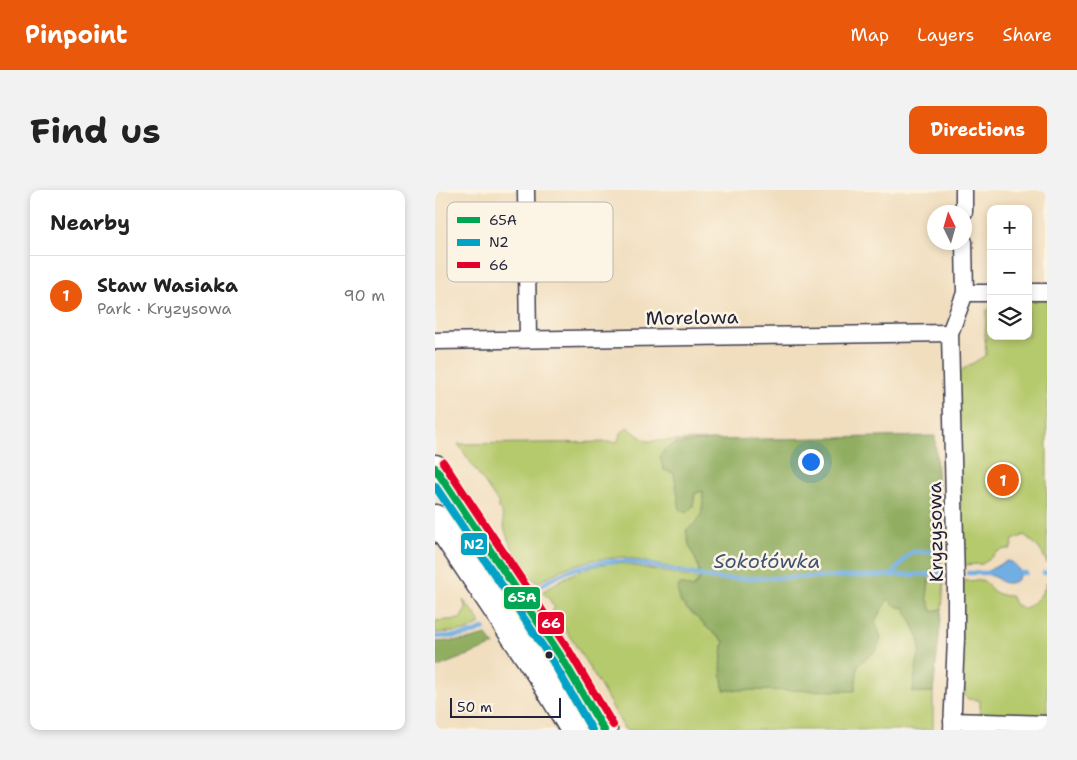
<!DOCTYPE html>
<html lang="en">
<head>
<meta charset="utf-8">
<style>
  :root { --surface:#fff; --page:#f2f2f2; --text:#222; --muted:#767676; --line:#e0e0e0; --accent:#ea580c }
  body { margin:0; font-family:"Shantell Sans",sans-serif; background:var(--page); color:var(--text) }
  .controls { position:absolute; right:15px; top:15px; display:grid; overflow:hidden; border-radius:10px; box-shadow:0 2px 8px #0003 }
  .controls button { width:45px; height:45px; display:grid; place-items:center; padding:0; border:0; border-bottom:1px solid var(--line); background:var(--surface); color:var(--text); font:25px sans-serif }
  .compass { position:absolute; left:492px; top:15px; width:45px; height:45px; border-radius:50%; background:var(--surface); box-shadow:0 2px 8px #0003; rotate:355deg }
  .scale { position:absolute; left:15px; bottom:12px; width:111px; box-sizing:border-box; padding-left:5px; border:2px solid #22223b; border-top:0; font-size:14px; line-height:18px; white-space:nowrap; color:#22223b; -webkit-text-stroke:4px #fcf5e5; paint-order:stroke }
  .you { position:absolute; left:375px; top:271px; width:18px; height:18px; margin:-12px; border:4px solid #fff; border-radius:50%; background:#1a73e8; box-shadow:0 0 0 8px #1a73e833 }
  .badge { display:grid; place-items:center; width:32px; height:32px; border-radius:50%; background:var(--accent); color:#fff; font-size:16px; font-weight:700 }
  .pin { position:absolute; translate:-50% -50%; border:2px solid #fff; box-shadow:0 1px 5px #0006 }
  .list { margin:0; padding:0; list-style:none }
  h2 { display:flex; justify-content:space-between; align-items:center; height:65px; margin:0; padding:0 20px; font-size:21px }
  h2 small { font-size:16px; font-weight:400; color:var(--muted) }
  .list li { display:grid; grid-template-columns:32px 1fr auto; gap:15px; align-items:center; box-sizing:border-box; height:80px; padding:0 20px; border-top:1px solid var(--line) }
  .list b { display:block; font-size:19px; white-space:nowrap }
  .list p { margin:0; font-size:16px; white-space:nowrap; color:var(--muted) }
  .list em { font-size:16px; font-style:normal; color:var(--muted) }
  .icon { flex:none; width:28px; height:28px; fill:none; stroke:currentColor; stroke-width:2; stroke-linecap:round; stroke-linejoin:round }
  .map { position:relative; flex:none; width:612px; height:540px; overflow:hidden; border-radius:10px }
  header { display:flex; align-items:center; gap:30px; box-sizing:border-box; height:70px; padding:0 25px; background:var(--accent); color:#fff }
  header strong { font-size:24px }
  nav { display:flex; gap:28px; margin-inline-start:auto; font-size:18px }
  .intro { display:flex; align-items:center; justify-content:space-between; box-sizing:border-box; height:120px; padding:0 30px }
  h1 { margin:0; font-size:35px }
  .button { padding:12px 22px; border-radius:10px; background:var(--accent); color:#fff; font-size:18px; font-weight:700 }
  main { display:flex; gap:30px; padding:0 30px }
  aside { flex:1; background:var(--surface); border-radius:10px; box-shadow:0 2px 8px #0003 }
  .map>svg:first-child { display:block }
  .green { fill:#b5c96d; stroke:#6c7654 }
  .forest { fill:#90ad60; stroke:#59684e }
  .water { fill:#71aee3; stroke:#4a688f }
  .lines { fill:none; stroke-linecap:round; stroke-linejoin:round }
  .stream { stroke:#71aee3; stroke-width:4.5 }
  .minor-casing { stroke:#413e4f; stroke-width:19 }
  .primary-casing { stroke:#413e4f; stroke-width:29 }
  .minor { stroke:#fff; stroke-width:16 }
  .primary { stroke:#fff; stroke-width:26 }
  .bus-1-casing { stroke:#fcf5e5; stroke-width:11 }
  .bus-2-casing { stroke:#fcf5e5; stroke-width:11 }
  .bus-3-casing { stroke:#fcf5e5; stroke-width:11 }
  .bus-1 { stroke:#00a651; stroke-width:8 }
  .bus-2 { stroke:#02a2c7; stroke-width:8 }
  .bus-3 { stroke:#e4002b; stroke-width:8 }
  .bus-dot { fill:#22223b; stroke:#fcf5e5; stroke-width:2 }
  .labels { text-anchor:middle; stroke-width:5; stroke-linejoin:round; paint-order:stroke }
  .street-label { font-size:19px; fill:#22223b; stroke:#fcf5e5 }
  .water-label { font-size:20px; font-style:italic; fill:#3e5376; stroke:#fcf5e5 }
  .key { fill:#fcf5e5; stroke:#bbb6b2; stroke-width:1 }
  .key-label { font-size:14px; fill:#22223b }
  .line-badge { stroke:#fcf5e5; stroke-width:2 }
  .badge-label { font-size:14px; text-anchor:middle; font-weight:bold; fill:#fff }
</style>
</head>
<body>
<header>
<strong>Pinpoint</strong>
<nav><a>Map</a><a>Layers</a><a>Share</a></nav>
</header>
<div class="intro"><h1>Find us</h1><a class="button">Directions</a></div>
<main>
<aside>
<h2>Nearby<small></small></h2>
<ul class="list">
<li><span class="badge">1</span><div><b>Staw Wasiaka</b><p>Park · Kryzysowa</p></div><em>90 m</em></li>
</ul>
</aside>
<div class="map">
<svg width="612" height="540" viewBox="0 0 612 540">
  <rect width="100%" height="100%" fill="#fcf5e5"/>
  <filter id="ink" filterUnits="userSpaceOnUse"><feTurbulence type="fractalNoise" baseFrequency=".02" numOctaves="2"/><feDisplacementMap in="SourceGraphic" scale="10" xChannelSelector="R" yChannelSelector="G"/><feConvolveMatrix kernelMatrix="1 2 1 2 8 2 1 2 1" color-interpolation-filters="sRGB"/></filter>
  <filter id="wash" filterUnits="userSpaceOnUse"><feTurbulence type="fractalNoise" baseFrequency=".0096" numOctaves="4" result="noise"/><feDisplacementMap in="SourceGraphic" scale="20" xChannelSelector="R" yChannelSelector="G"/><feGaussianBlur stdDeviation="1.12" result="paint"/><feColorMatrix in="noise" values="0 0 0 0 0 0 0 0 0 0 0 0 0 0 0 0 0 1.4 0 .05"/><feComposite in="paint" operator="in"/></filter>
  <g filter="url(#wash)">
    <rect width="100%" height="100%" fill="#f1debf"/>
    <!-- green -->
    <g class="green">
      <path d="M 612,108 L 612,374 C 608,361 600,353 589,345 L 578,350 L 576,359 C 558,359 560,367 547,374 L 527,375 L 522,183 L 551,165 L 550,145 L 552,120 L 556,118 L 556,146 L 593,146 L 593,109 Z"/>
      <path d="M 192,237 L 211,251 L 279,250 L 240,254 L 239,283 L 258,316 L 260,303 L 268,301 L 267,324 L 259,335 L 254,355 L 263,375 L 264,384 L 189,367 L 158,370 L 143,374 L 126,380 L 102,393 L 98,388 L 94,388 C 86,373 74,356 70,340 C 67,330 70,326 63,317 L 64,314 L 23,254 L 182,252 L 186,243 Z"/>
      <path d="M 176,373 L 191,374 L 265,389 L 246,413 L 277,442 L 289,451 C 286,467 285,485 289,500 L 423,474 L 441,461 L 446,448 L 440,431 L 453,408 L 461,416 L 470,418 L 484,448 L 485,463 L 482,473 L 478,502 L 498,502 L 498,540 L 190,540 C 168,499 144,459 117,420 L 120,418 L 114,409 L 107,402 C 131,386 147,377 176,373 Z"/>
      <path d="M 547,390 C 552,393 553,395 556,399 C 562,404 568,406 576,406 L 580,414 L 590,419 C 601,412 608,404 612,392 L 612,527 L 545,525 L 545,511 C 540,508 534,511 530,507 L 529,489 L 526,488 L 527,391 Z"/>
      <polygon points="494,391 509,391 507,419 497,421 492,407"/>
      <polygon points="28,410 40,424 45,434 32,441 0,443 0,431 25,429 31,419"/>
    </g>
    <!-- forest -->
    <g class="forest">
      <path d="M 500,246 L 506,351 L 506,371 L 507,381 L 495,380 L 492,407 L 497,421 L 507,419 L 498,502 L 478,502 L 482,473 L 485,463 L 484,448 L 470,418 L 461,416 L 453,409 L 440,431 L 446,448 L 441,461 L 423,474 L 420,501 L 289,500 C 285,484 286,468 289,451 L 277,442 L 246,413 L 242,400 L 245,394 L 258,398 L 265,389 L 263,375 L 254,355 L 251,340 C 270,328 267,321 268,301 L 260,303 L 258,316 L 251,323 L 245,320 L 239,283 L 229,280 L 225,267 L 230,259 L 240,254 L 278,250 Z"/>
      <polygon points="51,445 59,455 0,478 0,452 32,450"/>
    </g>
    <!-- water -->
    <path class="water" d="M 572,371 C 589,374 588,394 572,393 C 566,393 565,390 561,388 C 557,386 553,384 549,383 C 557,379 564,374 572,371 Z"/>
    <g class="lines">
      <!-- stream -->
      <g class="stream">
        <polyline points="533,383 554,383"/>
        <polyline points="579,383 591,383"/>
        <polyline points="609,383 612,383"/>
        <polyline points="457,385 473,365 478,362 507,361"/>
        <path d="M 104,397 C 130,379 160,370 192,371 L 277,388 L 289,389 L 507,384"/>
        <path d="M 0,447 C 17,446 34,447 49,438"/>
      </g>
    </g>
  </g>
  <g filter="url(#ink)">
    <g class="lines">
      <defs>
        <g id="minor">
          <polyline points="91,0 93,149"/>
          <polyline points="529,0 529,22"/>
          <polyline points="593,102 612,102"/>
          <polyline points="530,103 556,103"/>
          <polyline points="0,151 515,143"/>
          <polyline points="517,531 612,534"/>
          <polyline points="517,540 521,449 521,393 515,143 530,103 529,52"/>
        </g>
        <g id="primary">
          <polyline points="0,278 125,465 143,495 169,540"/>
          <polyline points="0,328 109,490 139,540"/>
        </g>
      </defs>
      <!-- minor casing -->
      <use href="#minor" class="minor-casing"/>
      <!-- primary casing -->
      <use href="#primary" class="primary-casing"/>
      <!-- minor -->
      <use href="#minor" class="minor"/>
      <!-- primary -->
      <use href="#primary" class="primary"/>
      <defs>
        <polyline id="bus-1" points="0,278 125,465 169,540"/>
        <polyline id="bus-2" points="0,296 117,470 157,540"/>
        <polyline id="bus-3" points="8,272 133,459 178,535"/>
      </defs>
      <!-- bus-1 casing -->
      <use href="#bus-1" class="bus-1-casing"/>
      <!-- bus-2 casing -->
      <use href="#bus-2" class="bus-2-casing"/>
      <!-- bus-3 casing -->
      <use href="#bus-3" class="bus-3-casing"/>
      <!-- bus-1 -->
      <use href="#bus-1" class="bus-1"/>
      <!-- bus-2 -->
      <use href="#bus-2" class="bus-2"/>
      <!-- bus-3 -->
      <use href="#bus-3" class="bus-3"/>
    </g>
  </g>
  <!-- markers -->
  <circle class="bus-dot" cx="114" cy="465" r="4.5"/>
  <g class="labels">
    <!-- street labels -->
    <g class="street-label">
      <text transform="translate(257 127) rotate(-1)" y="7">Morelowa</text>
      <text transform="translate(500 342) rotate(-91)" y="7">Kryzysowa</text>
    </g>
    <!-- water labels -->
    <g class="water-label">
      <text x="332" y="378">Sokołówka</text>
    </g>
  </g>
  <!-- legend -->
  <rect x="12" y="12" width="166" height="80" rx="8" class="key"/>
  <rect x="22" y="27" width="23" height="6" fill="#00a651"/>
  <rect x="22" y="49" width="23" height="7" fill="#02a2c7"/>
  <rect x="22" y="72" width="23" height="6" fill="#e4002b"/>
  <g class="key-label">
    <text x="54" y="35">65A</text>
    <text x="54" y="57">N2</text>
    <text x="54" y="80">66</text>
  </g>
  <g class="line-badge">
    <rect x="25" y="342" width="28" height="24" rx="5" fill="#02a2c7"/>
    <rect x="68" y="396" width="38" height="24" rx="5" fill="#00a651"/>
    <rect x="102" y="421" width="28" height="24" rx="5" fill="#e4002b"/>
  </g>
  <g class="badge-label">
    <text x="39" y="359">N2</text>
    <text x="87" y="412">65A</text>
    <text x="116" y="438">66</text>
  </g>
</svg>
<div class="controls">
<button>+</button>
<button>−</button>
<button><svg class="icon" aria-label="layers" viewBox="0 0 24 24"><path d="M12 4l9 5-9 5-9-5zM3 14l9 5 9-5"/></svg></button>
</div>
<svg class="compass" viewBox="-18 -18 36 36"><path d="M0-13l5 13h-10z" fill="#e53935"/><path d="M0 13l5-13h-10z" fill="#767676"/></svg>
<div class="scale">50 m</div>
<div class="you"></div>
<div class="pin badge" style="left:568px;top:290px">1</div>
</div>
</main>
</body>
</html>
